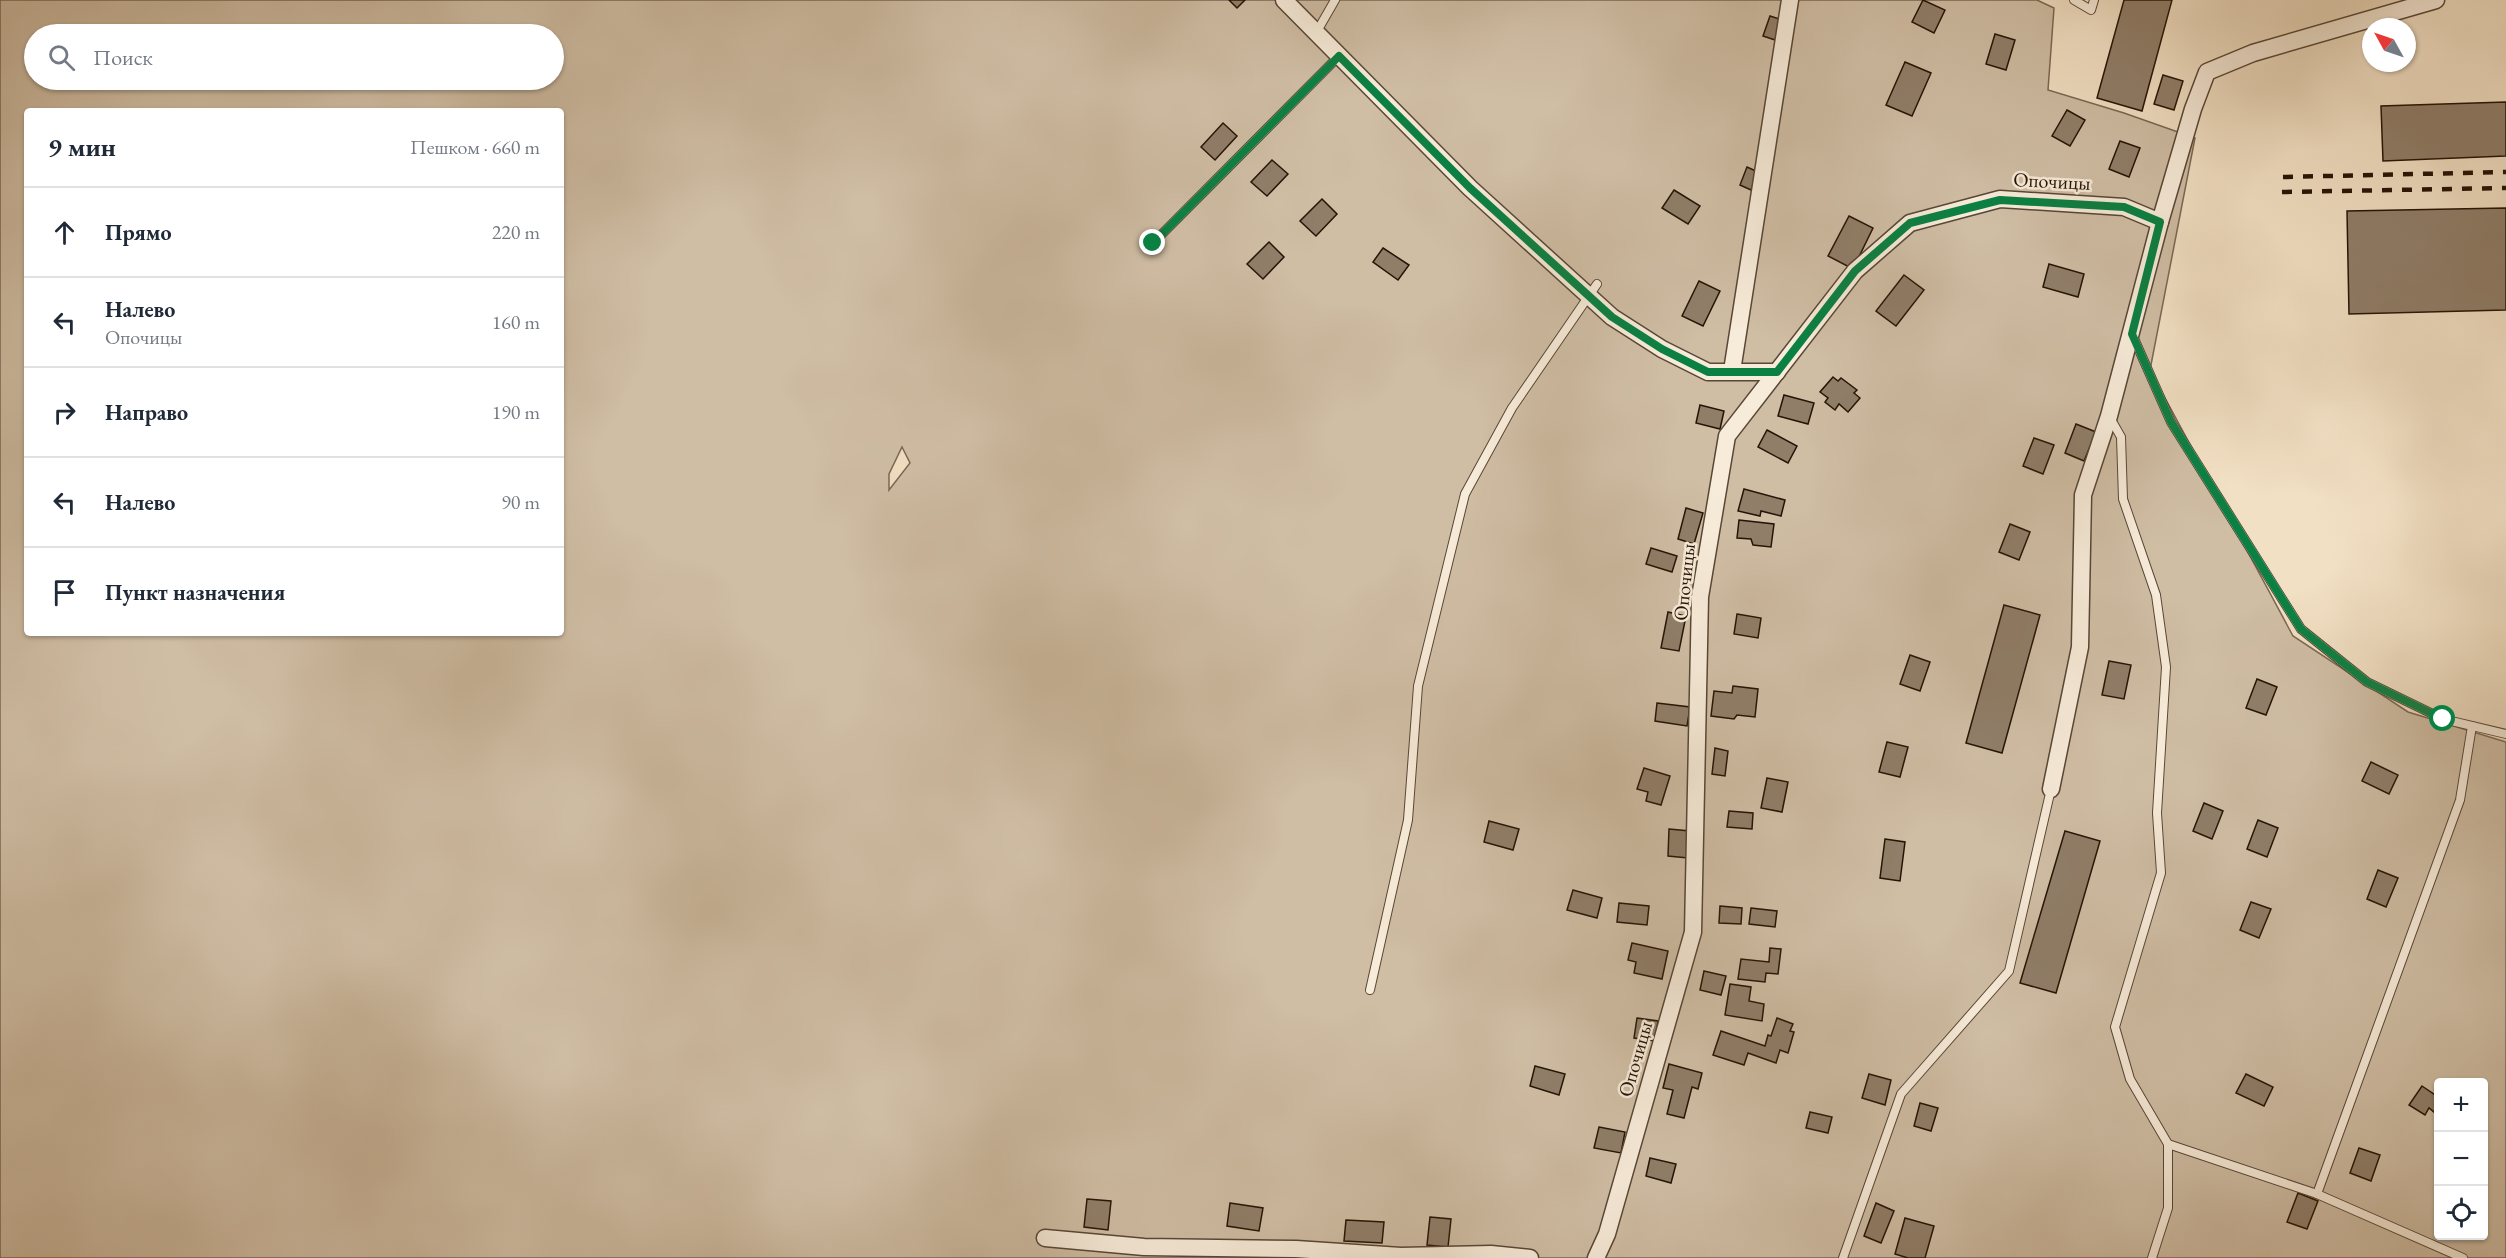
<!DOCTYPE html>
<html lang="ru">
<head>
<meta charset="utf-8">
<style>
  :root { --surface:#fff; --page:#f6f6f7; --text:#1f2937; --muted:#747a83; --line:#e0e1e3 }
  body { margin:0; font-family:"EB Garamond",serif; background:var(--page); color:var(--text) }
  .controls { position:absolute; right:18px; bottom:18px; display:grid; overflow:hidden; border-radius:6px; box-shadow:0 2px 4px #0004 }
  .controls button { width:54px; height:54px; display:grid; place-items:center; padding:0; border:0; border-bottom:2px solid var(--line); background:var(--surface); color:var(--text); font:30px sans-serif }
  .compass { position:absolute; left:2362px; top:18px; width:54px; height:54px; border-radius:50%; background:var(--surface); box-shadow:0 2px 4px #0004; rotate:310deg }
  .stop { position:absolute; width:18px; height:18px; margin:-14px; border:4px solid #0b8043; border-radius:50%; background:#fff }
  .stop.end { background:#0b8043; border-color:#fff; box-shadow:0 2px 6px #0008 }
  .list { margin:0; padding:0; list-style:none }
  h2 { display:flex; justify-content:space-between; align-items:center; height:78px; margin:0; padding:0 24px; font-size:26px }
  h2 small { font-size:20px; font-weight:400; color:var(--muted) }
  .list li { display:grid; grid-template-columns:39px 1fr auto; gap:18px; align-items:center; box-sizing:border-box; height:90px; padding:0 24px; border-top:2px solid var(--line) }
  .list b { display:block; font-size:22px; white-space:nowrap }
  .list p { margin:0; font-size:20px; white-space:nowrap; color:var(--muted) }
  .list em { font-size:20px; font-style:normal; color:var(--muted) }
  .icon { flex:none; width:33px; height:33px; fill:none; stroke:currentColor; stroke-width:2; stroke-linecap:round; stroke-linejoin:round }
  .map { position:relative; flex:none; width:2506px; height:1258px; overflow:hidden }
  .search { position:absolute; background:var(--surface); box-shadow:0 2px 4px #0004; left:24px; top:24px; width:540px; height:66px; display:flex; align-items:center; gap:15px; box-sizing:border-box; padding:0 21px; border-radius:33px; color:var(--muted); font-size:22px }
  .panel { position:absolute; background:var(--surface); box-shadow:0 2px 4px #0004; left:24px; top:108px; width:540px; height:528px; border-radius:6px }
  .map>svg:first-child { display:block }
  .green { fill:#cfbda4; stroke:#7a6855; stroke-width:1.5; fill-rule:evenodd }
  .building { fill:#907e69; stroke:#251406; stroke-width:1.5 }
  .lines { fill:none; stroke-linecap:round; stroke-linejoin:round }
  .lane-casing { stroke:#584736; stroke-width:10 }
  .street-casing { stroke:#584736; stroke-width:19 }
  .lane { stroke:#f7ebd9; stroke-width:8 }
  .street { stroke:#f7ebd9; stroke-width:16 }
  .rail { stroke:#251406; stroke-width:4.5; stroke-dasharray:10 10; stroke-linecap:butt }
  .route { stroke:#0b8043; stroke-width:8 }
  .labels { text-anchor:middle; stroke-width:5; stroke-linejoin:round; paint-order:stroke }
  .street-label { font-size:20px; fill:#251406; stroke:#f7ebd9 }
</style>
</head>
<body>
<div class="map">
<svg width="2506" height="1258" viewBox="0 0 2506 1258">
  <rect width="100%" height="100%" fill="#f2e0c4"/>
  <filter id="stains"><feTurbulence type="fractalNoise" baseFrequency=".00333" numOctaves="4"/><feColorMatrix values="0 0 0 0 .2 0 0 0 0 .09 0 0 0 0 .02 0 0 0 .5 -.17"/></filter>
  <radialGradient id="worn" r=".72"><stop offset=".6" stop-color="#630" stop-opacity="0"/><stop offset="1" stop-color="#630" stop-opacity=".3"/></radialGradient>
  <!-- green -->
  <path class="green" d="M 0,0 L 2037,0 L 2054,8 L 2048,90 L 2124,113 L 2195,138 L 2150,370 L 2293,636 L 2408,712 L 2506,742 L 2506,1258 L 0,1258 ZM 34,34 L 554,34 L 554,80 L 34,80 ZM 27,111 L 561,111 L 561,633 L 27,633 ZM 902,447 L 910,463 L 889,490 L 889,474 ZM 2438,1082 L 2484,1082 L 2484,1236 L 2438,1236 Z"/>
  <!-- building -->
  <g class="building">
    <polygon points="1229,0 1245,0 1237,8"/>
    <polygon points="1923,0 1945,10 1934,33 1912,22"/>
    <polygon points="2124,0 2172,0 2142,111 2097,98"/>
    <polygon points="1770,16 1782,20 1775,40 1763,36"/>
    <polygon points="1995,34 2015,40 2006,70 1986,64"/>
    <polygon points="1905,62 1931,73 1912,116 1886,105"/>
    <polygon points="2163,75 2183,81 2174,110 2154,104"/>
    <polygon points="2506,102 2506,156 2383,161 2381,106"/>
    <polygon points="2067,110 2085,120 2070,146 2052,136"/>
    <polygon points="1223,123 1237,136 1215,160 1201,147"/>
    <polygon points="2120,141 2140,148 2129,177 2109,169"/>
    <polygon points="1272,160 1288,174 1267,196 1251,182"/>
    <polygon points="1747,167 1758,172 1751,190 1740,185"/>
    <polygon points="1674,190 1700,206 1688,224 1662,208"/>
    <polygon points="1322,199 1337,214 1316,236 1300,221"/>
    <polygon points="2506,208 2506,310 2349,314 2347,211"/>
    <polygon points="1849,216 1873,228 1853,269 1828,256"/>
    <polygon points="1269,242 1284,257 1263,279 1247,264"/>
    <polygon points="1383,248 1409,265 1398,280 1373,262"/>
    <polygon points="2049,264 2084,274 2078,297 2043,287"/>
    <polygon points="1904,275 1924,290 1896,326 1876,311"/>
    <polygon points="1699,281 1720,291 1703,326 1682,316"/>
    <polygon points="1833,377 1838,381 1841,378 1857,390 1854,393 1860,398 1848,412 1839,404 1835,410 1825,402 1828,398 1820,392"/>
    <polygon points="1784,395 1814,403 1808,424 1778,416"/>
    <polygon points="1700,405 1724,411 1720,429 1696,423"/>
    <polygon points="2076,424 2096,432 2084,461 2065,453"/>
    <polygon points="1767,430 1797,446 1788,463 1758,447"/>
    <polygon points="2034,438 2054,445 2043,474 2023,466"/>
    <polygon points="1744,489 1785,500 1781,516 1761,511 1760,516 1738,511"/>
    <polygon points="1686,508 1703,513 1694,544 1678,539"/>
    <polygon points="1739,520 1774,524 1771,547 1753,545 1751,539 1737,538"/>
    <polygon points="2010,524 2030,532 2019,560 1999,552"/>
    <polygon points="1651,548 1677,556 1672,572 1646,564"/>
    <polygon points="2004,605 2040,615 2002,753 1966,743"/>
    <polygon points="1668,612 1686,616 1679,651 1661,648"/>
    <polygon points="1737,614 1761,618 1758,638 1734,634"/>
    <polygon points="1910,655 1930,662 1920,691 1900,684"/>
    <polygon points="2109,661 2131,665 2124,699 2102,695"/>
    <polygon points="2257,679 2277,687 2266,715 2246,708"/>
    <polygon points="1733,686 1758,689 1755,717 1737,715 1734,719 1711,716 1714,691 1732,693"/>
    <polygon points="1657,703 1690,707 1687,726 1655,721"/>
    <polygon points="1887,742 1908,747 1900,777 1879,772"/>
    <polygon points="1715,748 1728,751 1725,776 1712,774"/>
    <polygon points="2371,762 2398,775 2389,794 2362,781"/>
    <polygon points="1644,768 1670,776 1661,805 1646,801 1648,792 1637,789"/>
    <polygon points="1767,778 1788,782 1782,812 1761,808"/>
    <polygon points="2204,803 2223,811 2212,839 2193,831"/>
    <polygon points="1729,811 1753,813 1752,829 1727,827"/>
    <polygon points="2258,820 2278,828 2267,857 2247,849"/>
    <polygon points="1489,821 1519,829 1513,850 1484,842"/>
    <polygon points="1669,829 1690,831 1688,858 1668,856"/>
    <polygon points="2065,831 2100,841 2056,993 2020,983"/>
    <polygon points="1885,839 1905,842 1900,881 1880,878"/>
    <polygon points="2378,870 2398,878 2386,907 2367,899"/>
    <polygon points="1573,890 1602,898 1597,918 1567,910"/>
    <polygon points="2251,902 2271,909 2259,938 2240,930"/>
    <polygon points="1619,903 1649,906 1647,925 1617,922"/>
    <polygon points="1720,906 1742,908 1741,924 1719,923"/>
    <polygon points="1751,908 1777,911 1775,927 1749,924"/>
    <polygon points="1632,943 1668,951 1662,979 1634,973 1636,962 1628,960"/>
    <polygon points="1770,948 1781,949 1778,974 1766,973 1765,982 1738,979 1741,959 1769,962"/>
    <polygon points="1704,971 1726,976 1721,995 1700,990"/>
    <polygon points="1730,984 1751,987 1749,1001 1764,1004 1762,1021 1725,1015"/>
    <polygon points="1637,1018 1658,1021 1655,1041 1634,1038"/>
    <polygon points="1777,1018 1793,1024 1790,1031 1794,1032 1788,1053 1780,1050 1776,1063 1748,1053 1744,1065 1713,1055 1721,1031 1765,1046 1768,1035 1771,1036"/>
    <polygon points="1669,1064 1702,1073 1698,1089 1692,1087 1684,1118 1667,1114 1673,1090 1663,1088"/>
    <polygon points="1535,1066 1565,1074 1559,1095 1530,1086"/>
    <polygon points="1869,1074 1891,1080 1885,1105 1862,1098"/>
    <polygon points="2246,1074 2273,1087 2264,1106 2236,1093"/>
    <polygon points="2422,1086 2438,1097 2438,1105 2434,1112 2429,1108 2425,1115 2409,1105"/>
    <polygon points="1920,1103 1938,1108 1931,1131 1914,1126"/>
    <polygon points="1810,1112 1832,1117 1828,1133 1806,1128"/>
    <polygon points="1599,1127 1625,1132 1621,1153 1594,1148"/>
    <polygon points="2359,1148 2380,1155 2371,1181 2350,1173"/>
    <polygon points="1650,1158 1676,1164 1671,1183 1646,1176"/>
    <polygon points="2298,1193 2318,1201 2307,1229 2287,1222"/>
    <polygon points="1087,1199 1111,1201 1108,1230 1084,1227"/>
    <polygon points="1230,1203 1263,1208 1259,1231 1227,1226"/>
    <polygon points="1876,1203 1894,1211 1881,1243 1864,1236"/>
    <polygon points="1430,1217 1451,1219 1448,1247 1427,1245"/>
    <polygon points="1905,1218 1934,1226 1925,1258 1908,1258 1895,1254"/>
    <polygon points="1346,1220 1384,1222 1382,1243 1344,1241"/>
  </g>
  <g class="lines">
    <defs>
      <g id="lane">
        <polyline points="2074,0 2091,10 2094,0"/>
        <polyline points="1316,33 1335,0"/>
        <polyline points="1153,243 1339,56"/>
        <polyline points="2132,334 2171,422 2301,629 2367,682 2443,719 2506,734"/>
        <polyline points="2109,416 2121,437 2123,499 2156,595 2166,667 2157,813 2161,873 2115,1027 2130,1079 2168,1144 2168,1208 2152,1258"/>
        <polyline points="1370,990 1408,820 1418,686 1465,494 1512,408 1597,284"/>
        <polyline points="2168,1144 2317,1194 2463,1258"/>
        <polyline points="2317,1194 2460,800 2472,726"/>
        <polyline points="1843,1258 1901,1094 2009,971 2051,789"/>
      </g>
      <g id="street">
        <polyline points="1284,0 1470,188 1612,317 1662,349 1708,372 1777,372"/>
        <polyline points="1732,371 1790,0"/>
        <polyline points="2051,789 2080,647 2083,495 2109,416 2160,222 2193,109 2207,72 2253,53 2436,0"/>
        <polyline points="1045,1238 1144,1247 1296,1249 1401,1256 1491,1254 1530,1258"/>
        <polyline points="1596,1258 1607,1234 1693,932 1700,597 1727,436 1855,271 1910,223 2000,199 2124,207 2160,222"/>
      </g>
    </defs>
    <!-- lane casing -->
    <use href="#lane" class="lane-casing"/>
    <!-- street casing -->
    <use href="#street" class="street-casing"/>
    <!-- lane -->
    <use href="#lane" class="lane"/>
    <!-- street -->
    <use href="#street" class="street"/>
    <!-- rail -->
    <g class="rail">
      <polyline points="2283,177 2506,172"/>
      <polyline points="2282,192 2506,188"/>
    </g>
  </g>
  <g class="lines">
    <!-- route -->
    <polyline class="route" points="1153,243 1339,56 1470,188 1612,317 1662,349 1708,372 1777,372 1855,271 1910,223 2000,200 2124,207 2160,222 2132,334 2171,422 2301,629 2367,682 2443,719"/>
  </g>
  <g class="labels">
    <!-- street labels -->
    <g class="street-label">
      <text transform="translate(2052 181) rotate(3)" y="7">Опочицы</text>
      <text transform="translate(1684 582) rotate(-84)" y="7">Опочицы</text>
      <text transform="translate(1635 1059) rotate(-74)" y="7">Опочицы</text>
    </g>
  </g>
  <rect width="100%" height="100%" filter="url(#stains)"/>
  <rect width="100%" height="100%" fill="url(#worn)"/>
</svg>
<div class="controls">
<button>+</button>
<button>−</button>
<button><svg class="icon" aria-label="locate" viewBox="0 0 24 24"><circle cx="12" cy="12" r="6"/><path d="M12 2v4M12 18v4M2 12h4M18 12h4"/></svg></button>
</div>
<svg class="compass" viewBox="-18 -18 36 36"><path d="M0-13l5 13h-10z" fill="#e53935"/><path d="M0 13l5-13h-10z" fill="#747a83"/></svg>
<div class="stop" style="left:2443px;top:719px"></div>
<div class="stop end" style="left:1153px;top:243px"></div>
<div class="search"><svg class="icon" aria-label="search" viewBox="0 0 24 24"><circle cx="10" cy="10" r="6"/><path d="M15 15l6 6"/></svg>Поиск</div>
<section class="panel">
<h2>9 мин<small>Пешком · 660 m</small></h2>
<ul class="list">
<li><svg class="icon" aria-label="ahead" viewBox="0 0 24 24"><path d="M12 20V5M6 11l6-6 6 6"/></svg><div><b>Прямо</b></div><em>220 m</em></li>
<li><svg class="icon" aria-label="left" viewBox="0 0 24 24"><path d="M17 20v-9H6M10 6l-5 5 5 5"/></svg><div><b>Налево</b><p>Опочицы</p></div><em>160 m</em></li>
<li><svg class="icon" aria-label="right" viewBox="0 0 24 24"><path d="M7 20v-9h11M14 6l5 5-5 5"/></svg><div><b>Направо</b></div><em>190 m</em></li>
<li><svg class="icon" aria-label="left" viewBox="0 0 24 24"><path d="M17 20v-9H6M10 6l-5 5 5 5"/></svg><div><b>Налево</b></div><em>90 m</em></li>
<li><svg class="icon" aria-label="arrive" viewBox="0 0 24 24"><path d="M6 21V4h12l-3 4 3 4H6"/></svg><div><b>Пункт назначения</b></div></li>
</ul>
</section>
</div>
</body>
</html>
